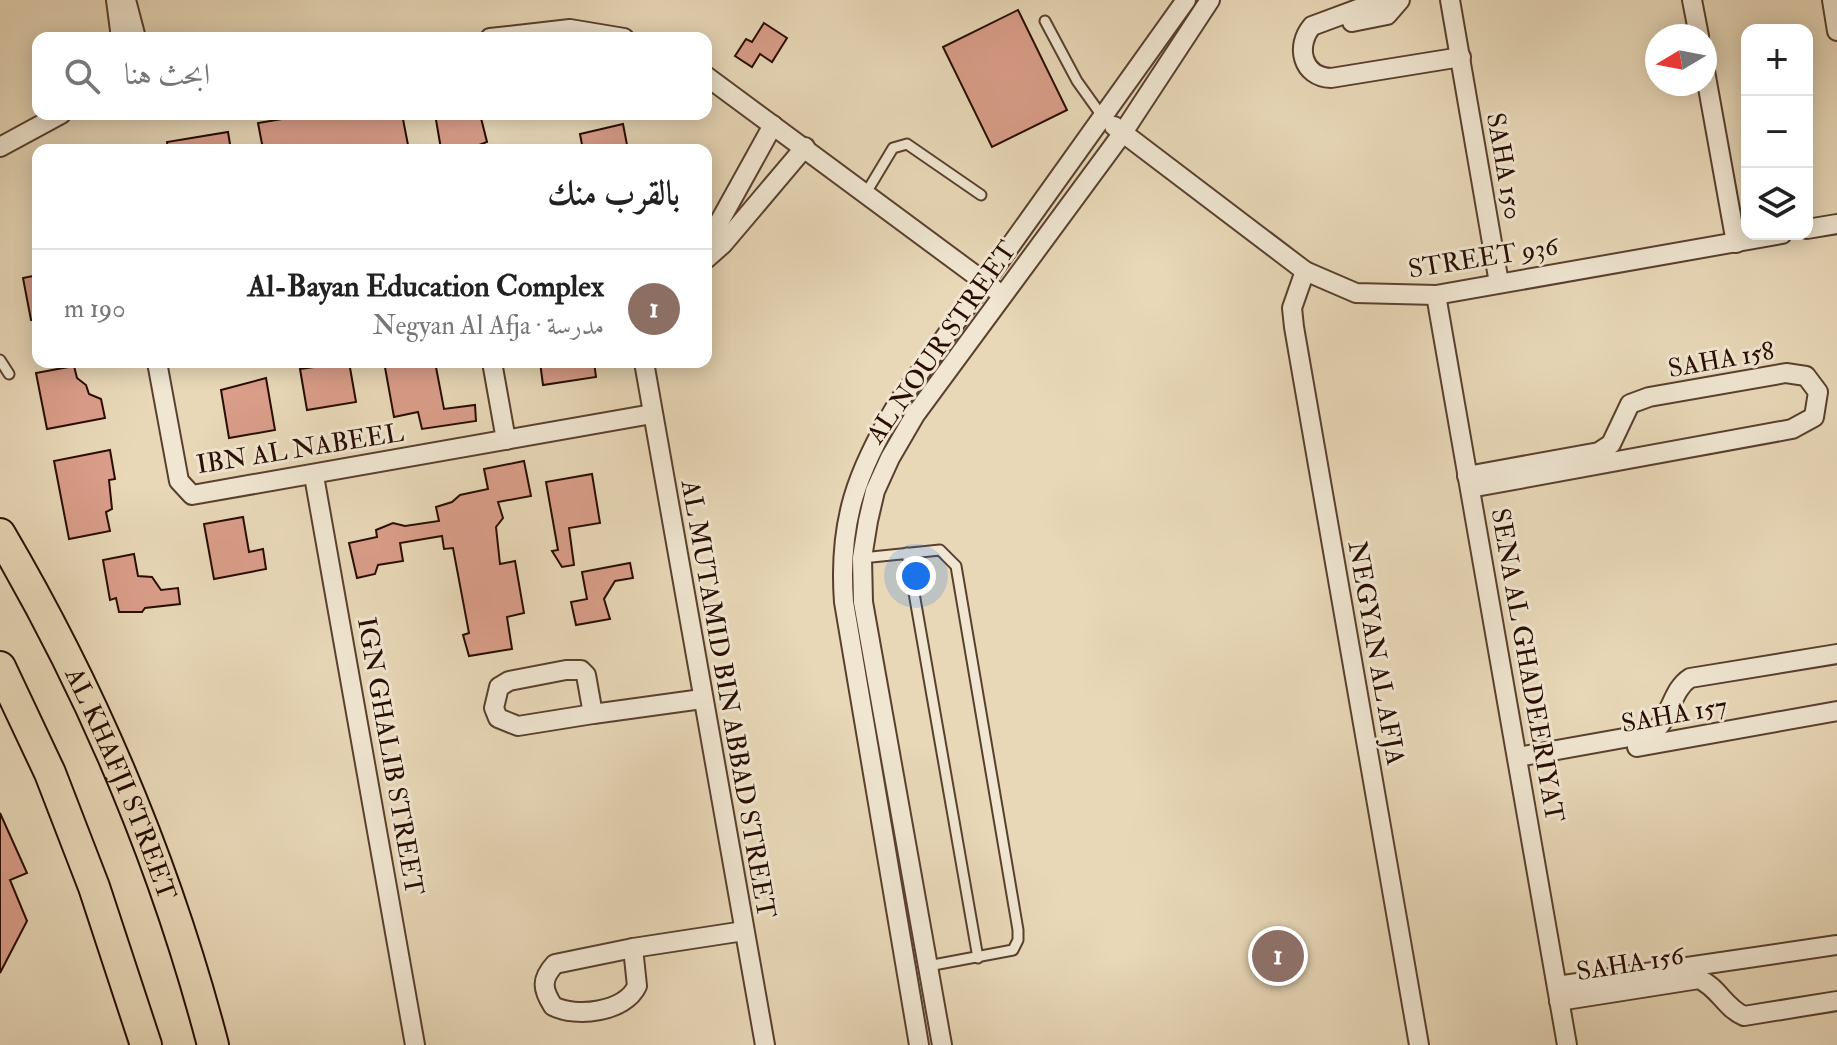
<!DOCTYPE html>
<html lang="ar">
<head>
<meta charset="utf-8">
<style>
  :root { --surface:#fff; --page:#f2f2f2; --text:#222; --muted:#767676; --line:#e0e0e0; --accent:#d93025 }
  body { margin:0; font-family:"IM FELL Double Pica",Amiri,serif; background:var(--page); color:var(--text); direction:rtl }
  .controls { position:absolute; right:24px; top:24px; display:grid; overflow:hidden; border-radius:16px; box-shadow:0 4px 20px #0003 }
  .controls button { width:72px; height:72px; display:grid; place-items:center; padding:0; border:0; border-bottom:2px solid var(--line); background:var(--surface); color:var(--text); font:40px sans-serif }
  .compass { position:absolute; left:1645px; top:24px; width:72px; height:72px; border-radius:50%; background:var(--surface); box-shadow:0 4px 20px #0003; rotate:260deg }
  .you { position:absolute; left:916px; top:576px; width:28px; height:28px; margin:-20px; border:6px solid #fff; border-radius:50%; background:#1a73e8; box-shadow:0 0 0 12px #1a73e833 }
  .badge { display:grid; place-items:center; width:52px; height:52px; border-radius:50%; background:var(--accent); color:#fff; font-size:26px; font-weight:700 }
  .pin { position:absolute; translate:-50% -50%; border:4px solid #fff; box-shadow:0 2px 8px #0006 }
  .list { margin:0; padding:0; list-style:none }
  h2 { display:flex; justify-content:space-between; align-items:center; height:104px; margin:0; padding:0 32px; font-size:34px }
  h2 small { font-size:26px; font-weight:400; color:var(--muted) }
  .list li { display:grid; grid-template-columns:52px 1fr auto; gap:24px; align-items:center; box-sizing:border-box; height:120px; padding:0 32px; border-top:2px solid var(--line) }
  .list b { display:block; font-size:30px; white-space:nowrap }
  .list p { margin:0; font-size:26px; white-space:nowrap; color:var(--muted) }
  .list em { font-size:26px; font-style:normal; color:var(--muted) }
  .icon { flex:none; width:44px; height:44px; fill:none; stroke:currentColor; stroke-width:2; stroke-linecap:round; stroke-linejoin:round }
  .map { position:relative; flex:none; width:1837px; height:1045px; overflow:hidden; direction:ltr }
  .search { position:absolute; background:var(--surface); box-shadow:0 4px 20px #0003; left:32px; top:32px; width:680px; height:88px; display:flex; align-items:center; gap:20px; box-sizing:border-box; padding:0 28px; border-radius:16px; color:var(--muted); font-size:30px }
  .panel { position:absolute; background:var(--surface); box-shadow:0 4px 20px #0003; left:32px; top:144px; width:680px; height:224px; border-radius:16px; direction:rtl }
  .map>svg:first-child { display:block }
  .building { fill:#da9e8a; stroke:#290d00; stroke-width:2 }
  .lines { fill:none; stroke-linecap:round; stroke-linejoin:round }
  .service-casing { stroke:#59402e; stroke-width:13 }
  .minor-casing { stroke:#59402e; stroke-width:22 }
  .trunk-casing { stroke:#290d00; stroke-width:34 }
  .service { stroke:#f0e6d1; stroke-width:9 }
  .minor { stroke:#f0e6d1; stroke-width:18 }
  .trunk { stroke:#e8d8b8; stroke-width:30 }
  .labels { text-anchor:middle; stroke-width:6; stroke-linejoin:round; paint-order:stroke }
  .street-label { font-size:26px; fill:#290d00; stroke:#f0e6d1 }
</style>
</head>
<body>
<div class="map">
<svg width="1837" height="1045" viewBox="0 0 1837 1045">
  <rect width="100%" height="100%" fill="#e8d8b8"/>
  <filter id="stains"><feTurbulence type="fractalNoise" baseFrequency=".0025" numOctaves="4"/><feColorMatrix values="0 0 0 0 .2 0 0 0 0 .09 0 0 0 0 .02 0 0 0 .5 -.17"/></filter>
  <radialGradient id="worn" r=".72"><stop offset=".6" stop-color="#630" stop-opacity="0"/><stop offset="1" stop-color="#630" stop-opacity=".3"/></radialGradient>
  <!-- building -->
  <g class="building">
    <polygon points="1018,10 1067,110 992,147 943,47"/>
    <polygon points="764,23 787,38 772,62 760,54 752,67 735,56 746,39 752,42"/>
    <polygon points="312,114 402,114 409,150 268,150 262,144 258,123"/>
    <polygon points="435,114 480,114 487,142 466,150 441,149"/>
    <polygon points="623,124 628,150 583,150 580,134"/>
    <polygon points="228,132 231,150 168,150 167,142"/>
    <polygon points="38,275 38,320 31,320 23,278"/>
    <polygon points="349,362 356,402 307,410 300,369"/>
    <polygon points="384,362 435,362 444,409 475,405 476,421 422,429 418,412 394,417"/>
    <polygon points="540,362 594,362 596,377 543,385"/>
    <polygon points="74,366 77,378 86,385 89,394 101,399 105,418 47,429 36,373"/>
    <polygon points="266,378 275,430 229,438 221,390"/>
    <polygon points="110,450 115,479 109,480 112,509 106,512 110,531 69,539 54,461"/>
    <polygon points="524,461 531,496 498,502 503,518 496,527 500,564 515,561 524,613 507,617 512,649 469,656 463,635 469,633 453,548 444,549 442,536 400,543 403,561 378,565 375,574 357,578 349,543 377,537 376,530 393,523 405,526 439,521 436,507 452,502 460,495 488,489 484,469"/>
    <polygon points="592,474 600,523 569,528 574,565 562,567 552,551 558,550 546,482"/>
    <polygon points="243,517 249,552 263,549 266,569 214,579 204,524"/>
    <polygon points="134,554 138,576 152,577 161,590 178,588 180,604 145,608 142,612 119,612 116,598 110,600 103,560"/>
    <polygon points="630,563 633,578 615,581 604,599 610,619 576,625 571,602 587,599 582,572"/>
    <polygon points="0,813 27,873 10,880 27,921 0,973"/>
  </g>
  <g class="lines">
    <defs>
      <g id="service">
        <polyline points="1045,21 1077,81 1102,116"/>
        <polyline points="866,193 893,148 907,144 981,195"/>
        <polyline points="0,360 9,374"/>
        <polyline points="907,553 978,958"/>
        <polyline points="862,558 940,550 956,566 1018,930 1018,940 1013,950 928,966"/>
      </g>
      <g id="minor">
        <polyline points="116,0 121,38"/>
        <polyline points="126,0 136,38"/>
        <path d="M 1382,0 L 1312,26 C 1295,46 1302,77 1331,78 L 1461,57"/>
        <polyline points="1450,0 1499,283"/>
        <polyline points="1692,0 1699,36"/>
        <polyline points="1832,0 1837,31"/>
        <polyline points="1352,22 1387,15 1400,0"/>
        <polyline points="490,38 570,29 624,38"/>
        <polyline points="1705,71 1736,243"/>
        <polyline points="706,76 994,289"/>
        <polyline points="1114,126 1305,271 1356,293 1436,295 1782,234"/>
        <polyline points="0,147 61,114"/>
        <polyline points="1807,229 1837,224"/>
        <polyline points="706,246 773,125"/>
        <polyline points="706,259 723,244 805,147"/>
        <polyline points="1305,271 1292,308 1294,327 1419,1045"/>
        <polyline points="1436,295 1567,1045"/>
        <polyline points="157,362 179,481 192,495 652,414"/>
        <polyline points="492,362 506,440"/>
        <polyline points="644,362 765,1045"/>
        <polyline points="314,476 415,1045"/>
        <polyline points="1467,476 1599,452 1611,444 1630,404 1649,397 1786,373 1806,376 1818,392 1814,417 1792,429 1470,488"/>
        <polygon points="566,670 581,670 586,675 593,714 518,726 498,718 494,708 499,687 509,681"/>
        <polyline points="593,714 702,699"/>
        <polyline points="1637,747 1837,711"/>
        <path d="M 1518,757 L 1652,733 C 1671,719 1671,690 1690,678 L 1837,654"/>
        <path d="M 633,948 L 637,986 C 625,1012 576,1018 553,1006 C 542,989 541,979 555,964 Z"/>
        <polyline points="633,948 744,931"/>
        <polyline points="1557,986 1837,945"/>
        <path d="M 1559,1001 L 1699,979 C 1718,987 1725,1008 1744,1016 L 1837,1001"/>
        <path d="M 919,1045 L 844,602 C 838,521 857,471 898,403 L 1186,0"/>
        <polyline points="942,1045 863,602 862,558 868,521 875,491 890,458 915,415 1122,134 1210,0"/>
      </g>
      <g id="trunk">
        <path id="s1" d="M 0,534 C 94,694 166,866 213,1045"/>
        <polyline points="0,667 50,773 94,887 146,1045"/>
      </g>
    </defs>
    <!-- service casing -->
    <use href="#service" class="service-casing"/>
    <!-- minor casing -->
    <use href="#minor" class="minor-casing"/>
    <!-- trunk casing -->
    <use href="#trunk" class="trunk-casing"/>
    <!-- service -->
    <use href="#service" class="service"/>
    <!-- minor -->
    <use href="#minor" class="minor"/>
    <!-- trunk -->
    <use href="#trunk" class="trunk"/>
  </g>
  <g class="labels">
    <!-- street labels -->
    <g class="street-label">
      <text transform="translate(1505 166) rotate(80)" y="9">SAHA 150</text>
      <text transform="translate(1483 257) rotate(-9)" y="9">STREET 936</text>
      <text transform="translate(941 342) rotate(-55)" y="9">AL NOUR STREET</text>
      <text transform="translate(1721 359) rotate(-10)" y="9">SAHA 158</text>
      <text transform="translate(300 448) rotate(-9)" y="9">IBN AL NABEEL</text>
      <text transform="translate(1377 653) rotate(80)" y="9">NEGYAN AL AFJA</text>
      <text transform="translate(1528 665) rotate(80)" y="9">SENA AL GHADEERIYAT</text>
      <text transform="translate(729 699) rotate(80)" y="9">AL MUTAMID BIN ABBAD STREET</text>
      <text transform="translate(1674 714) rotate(-10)" y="9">SAHA 157</text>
      <text transform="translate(391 756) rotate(80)" y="9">IGN GHALIB STREET</text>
      <text dy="9" stroke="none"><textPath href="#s1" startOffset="278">AL KHAFJI STREET</textPath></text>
      <text transform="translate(1630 963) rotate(-9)" y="9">SAHA 156</text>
    </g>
  </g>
  <rect width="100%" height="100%" filter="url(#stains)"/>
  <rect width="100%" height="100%" fill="url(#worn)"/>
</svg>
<div class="controls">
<button>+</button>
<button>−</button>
<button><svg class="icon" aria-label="layers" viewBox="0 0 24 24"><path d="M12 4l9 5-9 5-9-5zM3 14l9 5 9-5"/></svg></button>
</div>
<svg class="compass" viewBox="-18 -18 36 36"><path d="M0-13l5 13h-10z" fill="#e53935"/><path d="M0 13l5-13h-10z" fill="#767676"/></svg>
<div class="you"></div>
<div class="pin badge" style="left:1278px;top:956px;background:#8d6e63">1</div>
<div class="search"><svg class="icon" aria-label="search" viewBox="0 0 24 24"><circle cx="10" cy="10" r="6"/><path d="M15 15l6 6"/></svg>ابحث هنا</div>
<section class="panel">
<h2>بالقرب منك<small></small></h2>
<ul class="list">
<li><span class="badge" style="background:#8d6e63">1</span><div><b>Al-Bayan Education Complex</b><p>مدرسة · Negyan Al Afja</p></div><em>190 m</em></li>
</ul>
</section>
</div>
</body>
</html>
